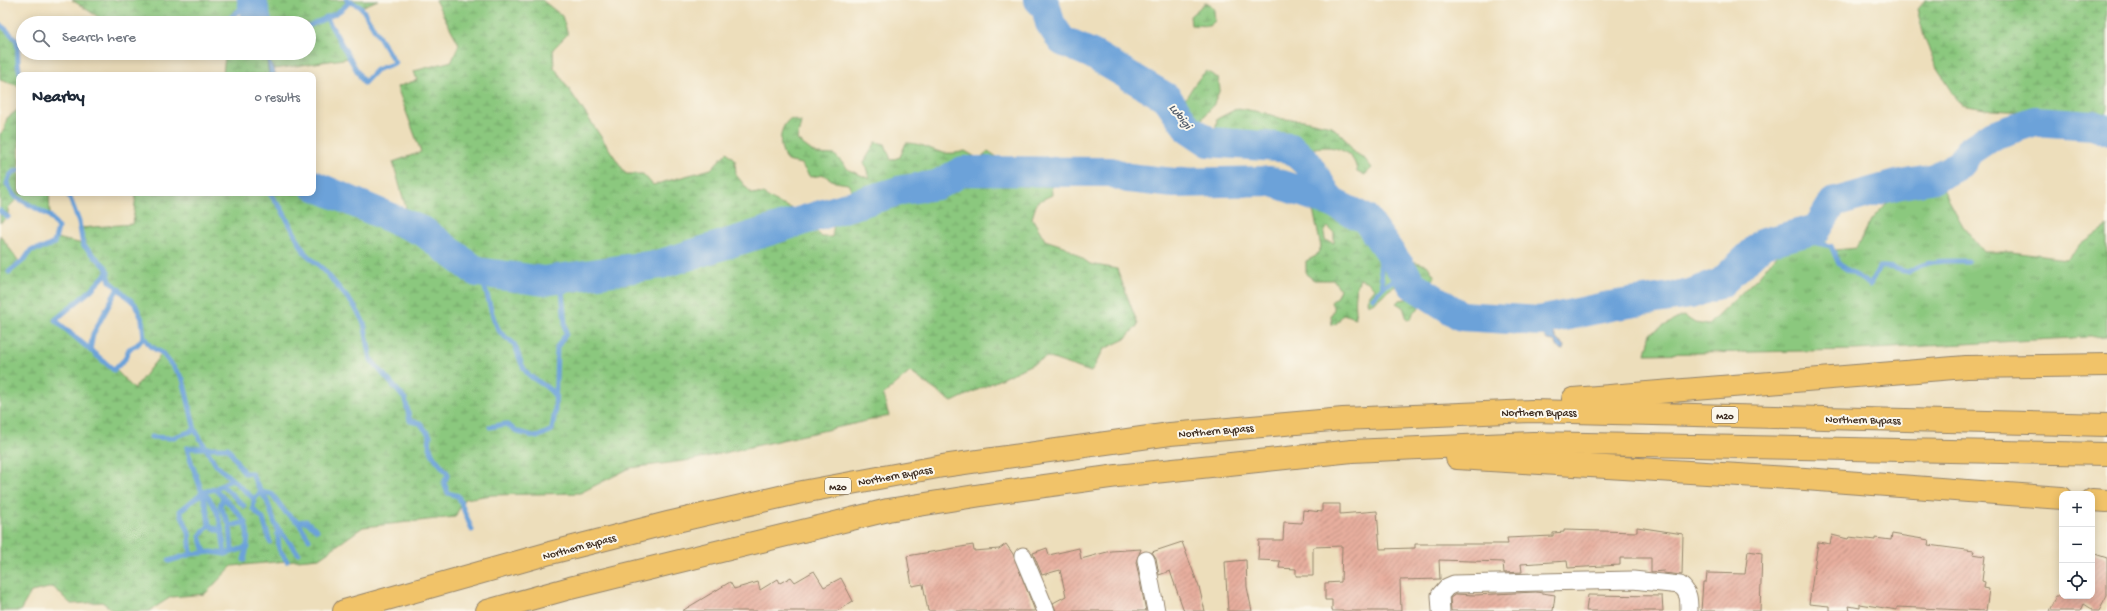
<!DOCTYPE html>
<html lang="en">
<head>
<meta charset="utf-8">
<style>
  :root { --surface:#fff; --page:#f6f6f7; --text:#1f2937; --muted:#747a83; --line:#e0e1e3 }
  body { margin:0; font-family:"Gochi Hand",sans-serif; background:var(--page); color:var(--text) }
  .controls { position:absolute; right:12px; bottom:12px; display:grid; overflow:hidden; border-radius:8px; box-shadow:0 2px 10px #0003 }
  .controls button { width:36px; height:36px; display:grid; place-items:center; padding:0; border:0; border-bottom:1px solid var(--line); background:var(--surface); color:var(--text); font:20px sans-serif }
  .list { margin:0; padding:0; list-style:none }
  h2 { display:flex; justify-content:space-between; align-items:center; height:52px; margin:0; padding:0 16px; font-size:17px }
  h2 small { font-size:13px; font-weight:400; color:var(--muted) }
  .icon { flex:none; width:22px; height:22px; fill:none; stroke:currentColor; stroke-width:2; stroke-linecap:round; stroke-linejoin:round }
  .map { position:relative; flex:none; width:2107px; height:611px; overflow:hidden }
  .search { position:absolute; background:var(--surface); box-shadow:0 2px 10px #0003; left:16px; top:16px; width:300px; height:44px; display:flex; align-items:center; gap:10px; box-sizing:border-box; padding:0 14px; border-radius:22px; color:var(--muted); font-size:15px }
  .panel { position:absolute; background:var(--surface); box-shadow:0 2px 10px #0003; left:16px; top:72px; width:300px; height:124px; border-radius:8px }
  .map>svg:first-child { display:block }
  .grass { fill:url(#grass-tufts); stroke:#63794e }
  .wetland { fill:url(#wetland-marsh); stroke:#63794e; fill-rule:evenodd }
  .water { fill:url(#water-ripples); stroke:#54667c }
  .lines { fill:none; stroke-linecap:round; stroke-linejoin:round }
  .stream { stroke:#6ca2d9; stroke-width:5 }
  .river { stroke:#6ca2d9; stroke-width:30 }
  .building { fill:url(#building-hatch) }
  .street-casing { stroke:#94846c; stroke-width:19 }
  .highway-casing { stroke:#94846c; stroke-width:24 }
  .street { stroke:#fff; stroke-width:17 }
  .highway { stroke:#f1c369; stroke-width:22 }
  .labels { text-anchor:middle; stroke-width:4; stroke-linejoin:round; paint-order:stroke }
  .shield { fill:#fbf7ec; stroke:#75685c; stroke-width:1 }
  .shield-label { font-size:10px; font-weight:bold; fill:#3b2a1e }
  .street-label { font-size:11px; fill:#3b2a1e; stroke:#fbf7ec }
  .water-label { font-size:12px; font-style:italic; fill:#4f5a69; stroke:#fbf7ec }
</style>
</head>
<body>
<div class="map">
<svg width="2107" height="611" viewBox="0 0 2107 611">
  <defs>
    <pattern id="grass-tufts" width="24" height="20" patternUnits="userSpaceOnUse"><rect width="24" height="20" fill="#8bc87e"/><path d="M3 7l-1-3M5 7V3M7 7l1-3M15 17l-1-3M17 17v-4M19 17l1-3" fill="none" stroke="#73a367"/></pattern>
    <pattern id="wetland-marsh" width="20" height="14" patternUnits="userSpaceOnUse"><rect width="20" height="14" fill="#8bc87e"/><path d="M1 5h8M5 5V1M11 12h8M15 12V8" fill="none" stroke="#73a367"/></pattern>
    <pattern id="water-ripples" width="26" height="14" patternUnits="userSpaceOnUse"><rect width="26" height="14" fill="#6ca2d9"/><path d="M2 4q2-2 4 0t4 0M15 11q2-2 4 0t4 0" fill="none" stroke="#5a84af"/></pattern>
    <pattern id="building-hatch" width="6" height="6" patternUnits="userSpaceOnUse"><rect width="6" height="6" fill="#e7ae9e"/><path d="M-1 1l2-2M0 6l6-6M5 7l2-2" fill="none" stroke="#bc8e80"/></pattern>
  </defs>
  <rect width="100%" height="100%" fill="#fbf7ec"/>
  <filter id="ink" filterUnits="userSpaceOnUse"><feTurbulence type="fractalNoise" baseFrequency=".025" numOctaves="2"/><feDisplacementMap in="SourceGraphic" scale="8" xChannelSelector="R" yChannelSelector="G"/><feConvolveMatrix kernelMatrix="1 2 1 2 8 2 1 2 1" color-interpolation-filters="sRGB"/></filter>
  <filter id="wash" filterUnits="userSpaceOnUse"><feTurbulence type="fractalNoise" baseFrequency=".012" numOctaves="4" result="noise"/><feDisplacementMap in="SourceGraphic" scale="16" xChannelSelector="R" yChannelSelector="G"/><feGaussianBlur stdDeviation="0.9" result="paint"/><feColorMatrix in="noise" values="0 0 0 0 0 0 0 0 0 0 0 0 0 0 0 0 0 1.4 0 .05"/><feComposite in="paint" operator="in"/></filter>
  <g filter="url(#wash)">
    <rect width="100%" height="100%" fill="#eddebb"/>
    <!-- grass -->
    <polygon class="grass" points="1910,178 1943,189 1963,226 1984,252 2011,252 2067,259 2082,243 2107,226 2107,336 1855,350 1646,354 1651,333 1680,317 1684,316 1695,323 1708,325 1759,276 1782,248 1818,233 1835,250 1857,248 1871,220"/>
    <!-- wetland -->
    <g class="wetland">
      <polygon points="72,0 378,0 361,7 349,2 341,12 326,17 350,58 274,69 266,54 269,75 223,75 225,55 309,53 309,23 257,23 252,1 245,4 239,12 220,23 110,23 103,20"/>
      <path d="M 435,0 L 542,0 L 562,16 L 568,34 L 553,49 L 554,67 L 626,174 L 643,174 L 653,185 L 711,169 L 727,152 L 735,160 L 736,175 L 751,193 L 763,194 L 778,203 L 796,210 L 822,237 L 832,237 L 834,223 L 814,206 L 817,202 L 828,198 L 838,215 L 848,213 L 855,196 L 848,184 L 835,182 L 824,175 L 810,177 L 801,164 L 787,161 C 778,148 778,128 790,119 L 801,122 L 797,140 L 816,154 L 835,155 L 849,170 L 870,179 L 864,162 L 876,142 L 885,144 L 891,160 L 900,157 L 906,143 C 931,143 936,159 965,151 L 979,159 L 988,151 L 997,157 L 1005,183 L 1027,184 L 1051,183 L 1052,195 L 1037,202 L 1032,218 L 1045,240 L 1066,247 L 1090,264 L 1117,269 L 1138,325 L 1125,339 L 1104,349 L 1091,372 L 1047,357 L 952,402 L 910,372 L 883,395 L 889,416 L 692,460 L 630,468 L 580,493 L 492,495 L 464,499 L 455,517 L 363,527 L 319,558 L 232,566 L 205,594 L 171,597 L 149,611 L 114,611 L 102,602 L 71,604 L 53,587 L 31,592 L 20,611 L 0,611 L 0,235 L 20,263 L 31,250 L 44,248 L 54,243 L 56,238 L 83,244 L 80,228 L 133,224 L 136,193 L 313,193 L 313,185 L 411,226 L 393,162 L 421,152 L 397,87 L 417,80 L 414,71 L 452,61 L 459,44 ZM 108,273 C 112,288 128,292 136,305 C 151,329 132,335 162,353 L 134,389 L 115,369 L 113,370 L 55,320 L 91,290 Z"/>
      <polygon points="1925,0 2107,0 2107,113 2093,125 2035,121 2025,112 1992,110 1961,105 1937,68 1925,40 1917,9"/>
      <polygon points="1205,3 1210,4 1214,10 1215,21 1209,26 1191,25 1190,16"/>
      <path d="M 0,25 C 3,26 14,37 16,40 C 20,49 15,63 21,75 L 19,75 L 19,86 L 0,80 Z"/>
      <path d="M 1206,71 L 1218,78 L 1220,89 L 1214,104 L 1199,123 L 1181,130 L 1174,121 L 1174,114 C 1187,100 1191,85 1206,71 Z"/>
      <path d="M 1238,108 L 1265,113 L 1283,119 L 1304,120 L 1331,126 L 1343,136 L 1354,152 L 1364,158 L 1372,168 L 1365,175 L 1357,171 C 1354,148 1330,144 1310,149 L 1322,160 L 1329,176 L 1331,193 L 1351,227 L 1364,233 L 1376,227 C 1393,251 1397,258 1427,265 L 1435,277 L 1432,281 C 1420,282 1405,281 1394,287 C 1384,292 1379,301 1368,305 L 1367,300 L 1374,288 L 1368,282 L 1360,279 C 1353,292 1354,304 1356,318 L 1343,314 L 1337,323 L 1332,325 L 1331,316 L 1334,309 L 1331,302 L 1336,298 L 1340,289 L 1334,280 L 1314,280 L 1306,274 L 1306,261 L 1316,256 L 1321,247 L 1314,214 L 1309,205 L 1305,183 L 1305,168 L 1292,151 L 1252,152 L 1224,149 L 1215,133 L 1217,119 ZM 1328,227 L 1334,233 L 1334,243 L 1325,240 L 1324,231 Z"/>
      <polygon points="19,109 19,193 49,193 50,216 18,198 8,208 8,217 0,223 0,134 4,130 7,118"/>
      <polygon points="1411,295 1419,301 1419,308 1413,313 1411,319 1407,319 1403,307 1396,303 1399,300 1406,299"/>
    </g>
    <!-- water -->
    <g class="water">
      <path d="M 1031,0 L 1048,0 L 1056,10 L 1060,30 L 1069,44 L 1056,45 C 1046,31 1044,11 1031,0 Z"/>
      <polygon points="266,53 276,75 269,75"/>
      <polygon points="1766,237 1780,239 1772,248 1738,267 1742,251 1750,240"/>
      <path d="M 1731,273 C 1726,287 1719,290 1704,289 L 1710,281 Z"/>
      <polygon points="1628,294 1649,300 1634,311 1591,310 1587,320 1581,325 1561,317 1570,311 1591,310 1614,295"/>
      <polygon points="1529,310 1554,318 1551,328 1557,340 1564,346 1563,350 1559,349 1554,341 1547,340 1541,331 1514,326 1508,319"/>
    </g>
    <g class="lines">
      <!-- stream -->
      <g class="stream">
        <polyline points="326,17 364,83 376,70 395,63 361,7 347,0"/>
        <path d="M 220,23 C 235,19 240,5 254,0"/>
        <path d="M 0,25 C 3,26 14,37 16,40 C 20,49 15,63 21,75"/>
        <path d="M 309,26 C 324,18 339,15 349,2"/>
        <polyline points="68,193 79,222 83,245 106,267 110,281 135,304 142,319 144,337 150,346 162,353 183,379 195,430 216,465 254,499"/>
        <path d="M 269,193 L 281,208 L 305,253 L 324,270 L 355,307 L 364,323 L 371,360 L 405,399 L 410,421 L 420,423 L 430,436 C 427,455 438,460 448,474 L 444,483 L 448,493 L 458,496 L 472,530"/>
        <polyline points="0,211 8,217"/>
        <path d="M 1802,233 L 1812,242 L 1831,246 L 1839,264 L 1870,285 L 1879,267 C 1890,265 1898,270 1908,272 C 1929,259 1944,261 1968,261"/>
        <path d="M 9,272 L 25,259 L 31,250 L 44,248 L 54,243 L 58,228 L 50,216 L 14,196 L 7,184 C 9,176 11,172 19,170"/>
        <polyline points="108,272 91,290 55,320 114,370 125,359 129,349 137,345 144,337"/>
        <path d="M 477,272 C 490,289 488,314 500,332 C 504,337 510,340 514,344 C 519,352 519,366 529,375 C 538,383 548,385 555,396"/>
        <polyline points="1383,287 1405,273"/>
        <polyline points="1373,298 1383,287 1375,231"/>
        <polyline points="90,350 93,334 118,288"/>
        <polyline points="490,427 506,424 518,432 537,437 552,430 555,411 557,347 566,334 562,291 551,280"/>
        <polyline points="151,437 171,438 195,430"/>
        <path d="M 231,479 L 215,489 C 240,517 255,519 244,560"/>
        <polyline points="222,485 244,506"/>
        <polyline points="261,492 267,501 276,526 298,553"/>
        <polyline points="261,492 272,494 286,513 298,522 306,521 317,530"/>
        <path d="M 204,493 C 221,508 222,532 225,554"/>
        <polyline points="223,498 220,506 230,526 232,552"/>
        <polyline points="298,522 309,539"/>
        <polyline points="209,525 222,532"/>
        <polyline points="230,526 246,522"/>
        <polyline points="277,526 279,549 287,561"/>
        <path d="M 205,552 L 200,536 L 209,525 C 207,497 194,475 187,448 L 228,448 L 244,473 L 251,473 L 261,492 L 254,499 L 253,509 L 263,519 L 270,542"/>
        <polyline points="191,554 212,552 225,554 248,547"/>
        <polyline points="169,561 191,554 189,532 180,511 203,492 215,489"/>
      </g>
      <!-- river -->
      <g class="river">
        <polyline points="252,0 257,23"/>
        <polyline points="1039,0 1046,7 1050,23 1062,41 1092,54 1167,98 1188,128 1209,142 1291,148 1307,163 1331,202"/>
        <polyline points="313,185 424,232 477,272 544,281 661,264 902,190 937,185 963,171 1111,172 1128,178 1174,183 1270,181 1331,202 1366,219 1413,285 1461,316 1540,321 1610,306 1690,294 1721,283 1763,243 1817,229 1833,203 1896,185 1935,178 1961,164 1969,151 1993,135 2035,121 2093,125 2107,130"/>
      </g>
    </g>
    <g id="blocks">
      <!-- building -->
      <g class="building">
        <polygon points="1322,504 1340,504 1340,514 1377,511 1380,549 1415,548 1415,544 1508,544 1507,538 1553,536 1553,533 1564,532 1564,530 1637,532 1637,527 1683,534 1682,575 1663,573 1664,571 1651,572 1651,558 1620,558 1620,565 1568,568 1567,561 1521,564 1522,572 1504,573 1503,562 1439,560 1440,579 1400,580 1401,611 1332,611 1332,600 1325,600 1325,583 1341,582 1342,546 1313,547 1313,576 1296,576 1296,569 1279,568 1280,561 1258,560 1259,540 1283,540 1284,522 1302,523 1303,510 1322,512"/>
        <polygon points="1892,534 1929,540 1928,545 1974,551 1973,554 1985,556 1982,581 1985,582 1984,588 1989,589 1986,611 1897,607 1897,610 1860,604 1860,608 1849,606 1850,611 1829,611 1829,606 1809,604 1818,542 1830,544 1832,535 1848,539 1849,537 1875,540 1875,538 1891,540"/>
        <polygon points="1182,542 1199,587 1205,611 1184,611 1170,571 1159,575 1156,558 1152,552"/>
        <polygon points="1006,544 1013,554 1035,611 928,611 923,584 912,586 907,556 973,545 974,551 999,549"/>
        <polygon points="1047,548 1049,555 1079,548 1081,559 1111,551 1141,549 1136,562 1146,611 1056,611 1053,603 1066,596 1060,570 1042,575 1033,553"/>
        <polygon points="1748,551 1762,553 1760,611 1701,611 1703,582 1706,582 1707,573 1745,574"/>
        <polygon points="2092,553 2107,558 2107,596 2099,611 2092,611 2092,609 2084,604 2081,611 2049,611 2056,596 2092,596"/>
        <polygon points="1246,560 1247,587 1252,611 1228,611 1225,562"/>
        <polygon points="814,571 824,587 841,578 853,601 837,611 682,611 730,582 734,589 758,582 760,590 778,579 780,583 791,577 795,582"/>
        <polygon points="1536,592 1555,595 1553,611 1451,611 1450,598 1456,594 1474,595"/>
        <polygon points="1588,595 1662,596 1663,611 1586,611"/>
      </g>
    </g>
  </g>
  <g filter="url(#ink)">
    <use href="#blocks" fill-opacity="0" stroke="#94846c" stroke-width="1"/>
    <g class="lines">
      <defs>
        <g id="street">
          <polyline points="1023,556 1046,611"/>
          <polyline points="1146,560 1156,611"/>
          <path d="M 1441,611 L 1440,595 L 1447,587 L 1454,584 L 1633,580 L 1680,585 C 1689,592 1689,599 1689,611"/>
        </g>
        <g id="highway">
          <polyline points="1573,399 1966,367 2107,365"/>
          <polyline points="1457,458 1805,479 2062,498"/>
          <polyline points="2092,500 2107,501"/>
          <polyline points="344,611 550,553 668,523 797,493 943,466 1170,434 1343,419 1532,411 2107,425"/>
          <polyline points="487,611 570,588 888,510 994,493 1117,476 1352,451 1533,443 2107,454"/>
        </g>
      </defs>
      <!-- street casing -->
      <use href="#street" class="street-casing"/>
      <!-- highway casing -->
      <use href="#highway" class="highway-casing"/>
      <!-- street -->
      <use href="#street" class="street"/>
      <!-- highway -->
      <use href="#highway" class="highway"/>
    </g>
  </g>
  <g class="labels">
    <!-- shield labels -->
    <g class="shield">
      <rect x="1712" y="407" width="26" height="16" rx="3"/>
      <rect x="825" y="478" width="26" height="16" rx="3"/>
    </g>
    <g class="shield-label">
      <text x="1725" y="419">M20</text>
      <text x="838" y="490">M20</text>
    </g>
    <!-- street labels -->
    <g class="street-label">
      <text x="1539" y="416">Northern Bypass</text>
      <text transform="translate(1863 419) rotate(1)" y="4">Northern Bypass</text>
      <text transform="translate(1216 430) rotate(-5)" y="4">Northern Bypass</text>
      <text transform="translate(895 475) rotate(-10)" y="4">Northern Bypass</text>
      <text transform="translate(579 546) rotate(-15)" y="4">Northern Bypass</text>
    </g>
    <!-- water labels -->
    <g class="water-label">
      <text transform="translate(1181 116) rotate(51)" y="4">Lubigi</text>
    </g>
  </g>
</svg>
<div class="controls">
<button>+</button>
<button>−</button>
<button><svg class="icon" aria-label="locate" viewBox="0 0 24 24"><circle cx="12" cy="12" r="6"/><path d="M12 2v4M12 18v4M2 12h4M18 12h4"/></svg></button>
</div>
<div class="search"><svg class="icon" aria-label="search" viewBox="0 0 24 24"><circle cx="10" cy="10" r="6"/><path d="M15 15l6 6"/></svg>Search here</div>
<section class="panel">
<h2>Nearby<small>0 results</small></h2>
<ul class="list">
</ul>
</section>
</div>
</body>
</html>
